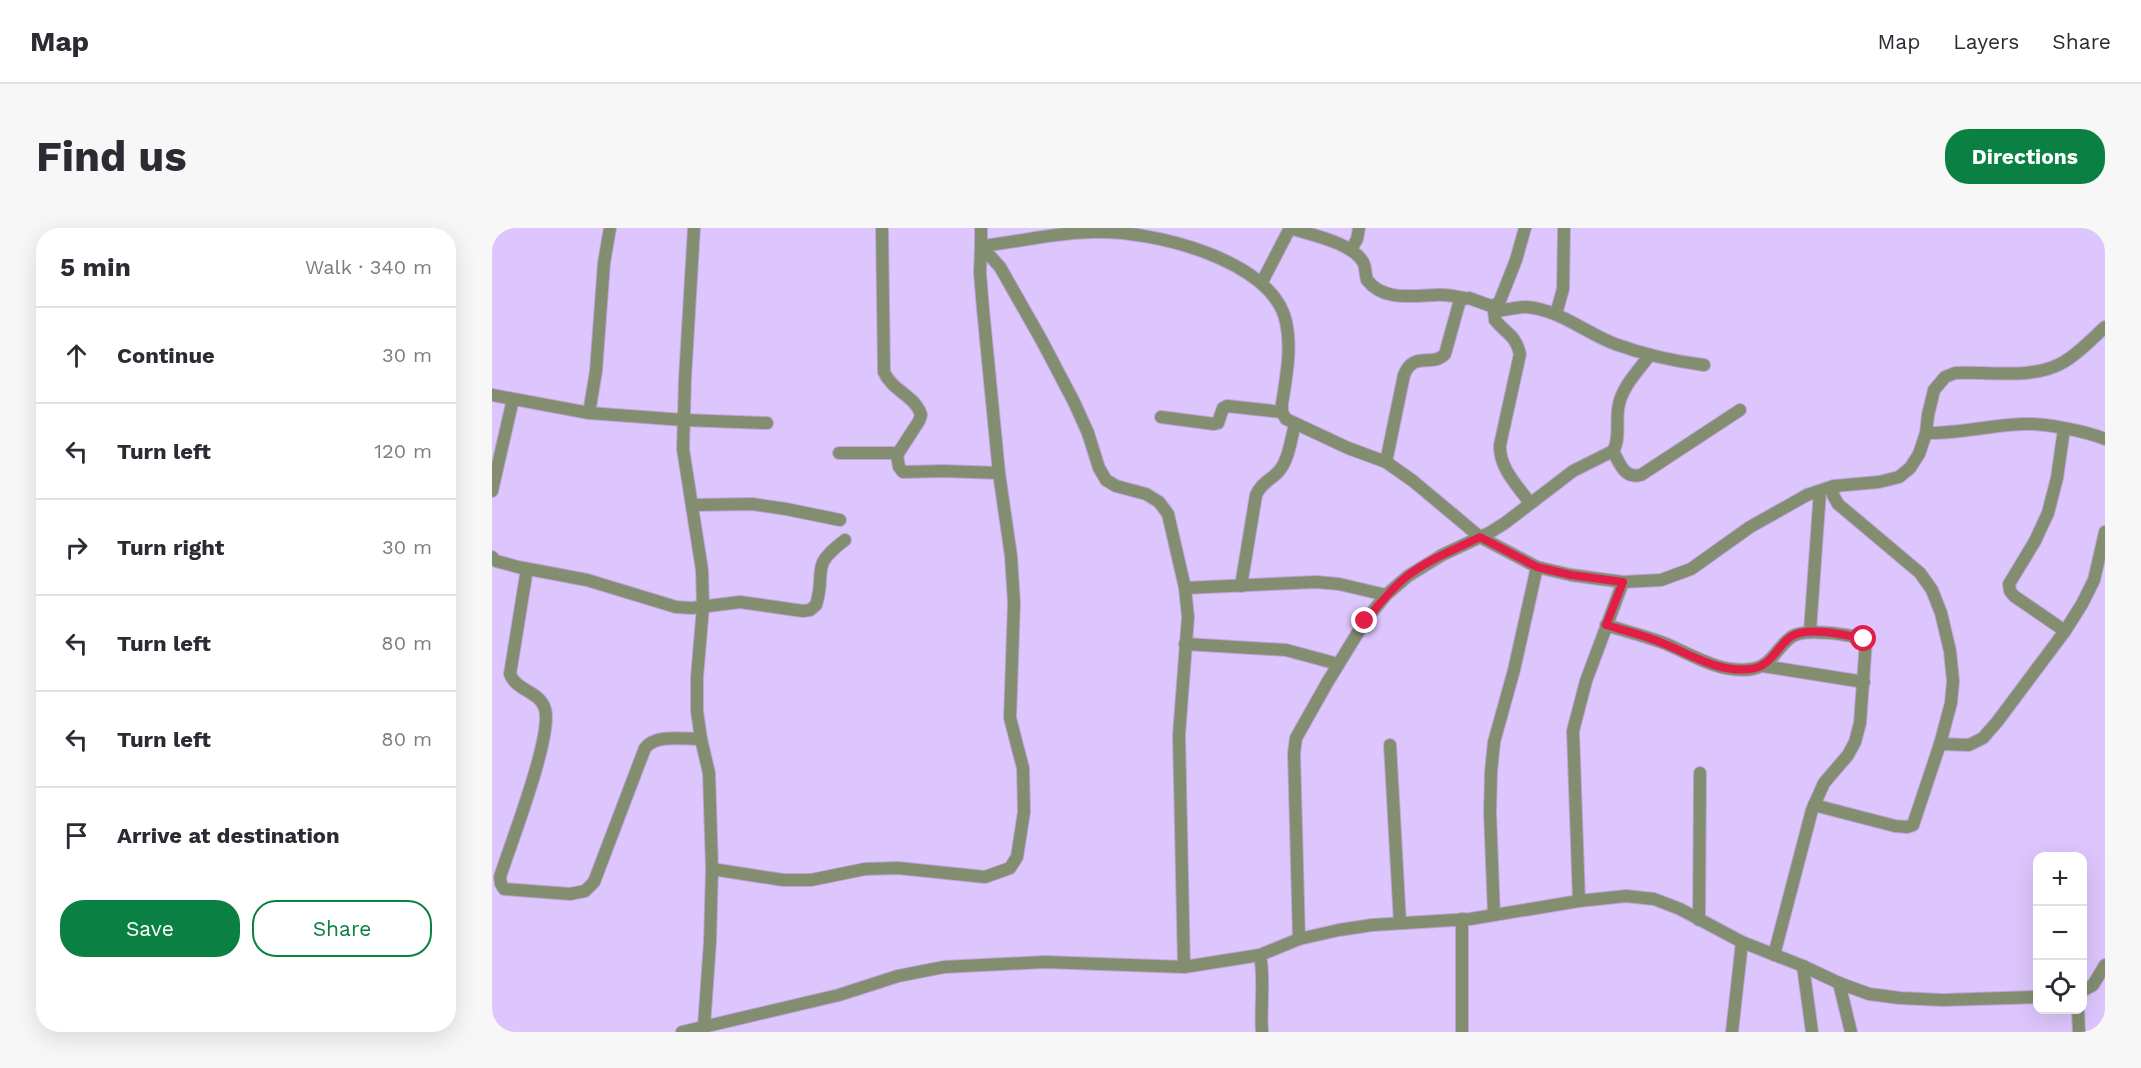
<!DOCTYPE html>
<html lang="en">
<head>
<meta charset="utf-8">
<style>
  :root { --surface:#fff; --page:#f7f7f7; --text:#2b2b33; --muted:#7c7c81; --line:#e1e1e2; --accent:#0b8043 }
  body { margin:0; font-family:"Work Sans",sans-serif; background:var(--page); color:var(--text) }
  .controls { position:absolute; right:18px; bottom:18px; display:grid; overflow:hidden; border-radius:12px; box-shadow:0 6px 24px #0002 }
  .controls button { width:54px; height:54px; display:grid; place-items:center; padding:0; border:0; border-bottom:2px solid var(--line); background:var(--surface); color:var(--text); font:30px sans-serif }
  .stop { position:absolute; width:18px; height:18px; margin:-14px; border:4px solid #e11d48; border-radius:50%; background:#fff }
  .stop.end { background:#e11d48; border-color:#fff; box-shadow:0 2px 6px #0008 }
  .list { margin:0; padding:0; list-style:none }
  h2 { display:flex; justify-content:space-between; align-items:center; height:78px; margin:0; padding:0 24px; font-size:26px }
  h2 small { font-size:20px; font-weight:400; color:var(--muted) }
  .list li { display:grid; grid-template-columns:39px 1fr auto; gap:18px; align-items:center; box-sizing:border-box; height:96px; padding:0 24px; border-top:2px solid var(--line) }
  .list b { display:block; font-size:22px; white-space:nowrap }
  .list em { font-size:20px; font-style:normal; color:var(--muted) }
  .actions { display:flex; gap:12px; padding:18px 24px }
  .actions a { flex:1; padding:14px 0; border:2px solid var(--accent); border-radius:24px; text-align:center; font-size:21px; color:var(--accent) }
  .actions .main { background:var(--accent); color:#fff }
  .icon { flex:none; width:33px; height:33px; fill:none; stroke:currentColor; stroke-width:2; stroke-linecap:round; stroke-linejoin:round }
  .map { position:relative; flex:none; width:1613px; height:804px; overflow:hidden; border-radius:24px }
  header { display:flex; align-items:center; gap:36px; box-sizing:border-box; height:84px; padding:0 30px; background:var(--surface); border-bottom:2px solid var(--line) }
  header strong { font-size:28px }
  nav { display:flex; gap:33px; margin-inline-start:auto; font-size:21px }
  .intro { display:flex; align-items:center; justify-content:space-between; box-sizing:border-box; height:144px; padding:0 36px }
  h1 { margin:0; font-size:42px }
  .button { padding:15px 27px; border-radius:24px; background:var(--accent); color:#fff; font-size:21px; font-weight:700 }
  main { display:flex; gap:36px; padding:0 36px }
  aside { flex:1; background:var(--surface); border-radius:24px; box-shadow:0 6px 24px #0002 }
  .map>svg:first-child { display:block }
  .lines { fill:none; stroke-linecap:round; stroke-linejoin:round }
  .street-casing { stroke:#bba6d7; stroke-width:14 }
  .street { stroke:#838e71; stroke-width:12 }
  .route { stroke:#e11d48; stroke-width:8 }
</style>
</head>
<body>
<header>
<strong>Map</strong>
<nav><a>Map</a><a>Layers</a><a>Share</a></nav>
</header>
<div class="intro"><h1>Find us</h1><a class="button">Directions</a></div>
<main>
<aside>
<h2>5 min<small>Walk · 340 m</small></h2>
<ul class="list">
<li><svg class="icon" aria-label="ahead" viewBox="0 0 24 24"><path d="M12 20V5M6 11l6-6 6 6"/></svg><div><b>Continue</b></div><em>30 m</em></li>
<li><svg class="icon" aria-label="left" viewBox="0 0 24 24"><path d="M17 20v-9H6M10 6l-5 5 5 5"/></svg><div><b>Turn left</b></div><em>120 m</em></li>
<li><svg class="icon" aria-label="right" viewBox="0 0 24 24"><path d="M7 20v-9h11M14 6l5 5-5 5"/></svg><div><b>Turn right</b></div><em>30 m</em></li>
<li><svg class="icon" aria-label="left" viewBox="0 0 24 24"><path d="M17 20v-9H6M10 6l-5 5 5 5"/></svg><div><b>Turn left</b></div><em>80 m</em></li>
<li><svg class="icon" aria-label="left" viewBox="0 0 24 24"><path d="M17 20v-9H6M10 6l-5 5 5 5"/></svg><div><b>Turn left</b></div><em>80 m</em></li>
<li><svg class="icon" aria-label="arrive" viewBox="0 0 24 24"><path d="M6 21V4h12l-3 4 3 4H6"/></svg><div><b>Arrive at destination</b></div></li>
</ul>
<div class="actions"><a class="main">Save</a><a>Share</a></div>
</aside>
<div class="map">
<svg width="1613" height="804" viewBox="0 0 1613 804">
  <rect width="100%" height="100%" fill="#ddc6fd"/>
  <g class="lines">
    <defs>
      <g id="street">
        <polyline points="202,0 193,151 191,221 210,342 211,379 205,449 205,483 209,511 217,545 220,641"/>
        <path d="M 390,0 L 392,144 C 400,163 424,168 429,187 L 427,193 L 405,227"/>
        <path d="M 489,0 L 489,18 C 527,14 565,4 603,4 C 658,2 781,31 794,94 C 800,121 794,150 790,176 L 790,184 L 794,191 L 856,220 L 894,234 L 921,253 L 988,309 L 1045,339 L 1079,347 L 1131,354 L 1169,352 L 1199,341 L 1258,299 L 1315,267 L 1342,258 L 1387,254 L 1407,249 L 1418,240 L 1427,226 L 1434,205 L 1436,187 L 1442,162 L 1453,149 L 1463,145 C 1497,143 1539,152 1570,135 C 1586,126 1599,112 1613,99"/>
        <path d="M 798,0 C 819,7 859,14 871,34 C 874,39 873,46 875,52 C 891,73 920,68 943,67 C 953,66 962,68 972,70"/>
        <polyline points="859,22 865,11 867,0"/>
        <polyline points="770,54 798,0"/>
        <path d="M 1002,78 L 1003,92 C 1014,106 1023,106 1028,126 L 1008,217 C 1007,240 1025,257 1038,275"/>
        <path d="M 1002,84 C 1012,82 1023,79 1034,79 C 1066,81 1094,105 1123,116 C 1153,127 1181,133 1212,137"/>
        <polyline points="1064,86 1071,61 1072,0"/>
        <polyline points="0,167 97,185 192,192 275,195"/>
        <polyline points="97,185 104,143 112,35 118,0"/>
        <polyline points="669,189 722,196 726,195 731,180 735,178 790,184"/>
        <polyline points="1572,201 1565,250 1556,285 1543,313 1517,356 1518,363 1522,368 1573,403"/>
        <path d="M 1434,205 C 1467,206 1498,197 1531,196 C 1553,195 1593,203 1613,211"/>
        <path d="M 1121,223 C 1128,236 1132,251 1149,247 L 1248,182"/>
        <polyline points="347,225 401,225 405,227 407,239 411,244 451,243 507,245"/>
        <path d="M 894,234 L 912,147 C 922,122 940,140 953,126 L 968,72 L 977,70 L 999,78 L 1007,75 L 1024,32 L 1033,0"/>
        <polyline points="0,263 21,171"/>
        <polyline points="200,277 260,276 294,281 348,292"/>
        <path d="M 0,329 L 4,333 L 26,339 L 95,352 L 184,379 L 200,380 L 248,374 L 311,383 L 318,382 L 324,377 C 335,341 316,340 353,312"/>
        <path d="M 35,341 L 18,446 C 24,463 48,463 53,481 C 61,508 18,617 8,649 L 9,656 L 12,661 L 78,666 L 93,663 L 102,654 L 153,520 C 164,506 191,511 209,511"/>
        <path d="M 749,358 L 764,267 C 769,255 779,252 787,243 C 797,231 799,211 803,196"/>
        <polyline points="693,360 824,354 847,356 894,367"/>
        <path d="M 1114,397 C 1133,403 1153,408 1172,415 C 1199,426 1228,446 1260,441 C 1279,438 1284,421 1298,410 C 1310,399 1360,406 1374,413 L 1368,495 L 1363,514 L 1356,527 L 1332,555 L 1320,582 L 1282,727"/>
        <polyline points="1318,403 1328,263"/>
        <polyline points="693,416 794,422 846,436"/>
        <polyline points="1271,438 1372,454"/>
        <polyline points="1448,516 1477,517 1491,510 1505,494 1573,403 1590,376 1602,352 1613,304"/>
        <polyline points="898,517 908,695"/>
        <polyline points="1322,577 1403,598 1415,599 1421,597 1448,516 1459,475 1461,453 1458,423 1449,385 1440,362 1428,345 1346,276 1341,267 1342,258"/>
        <polyline points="1087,673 1081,503 1094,453 1131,354"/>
        <polyline points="1002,687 998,584 999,544 1002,514 1022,442 1045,339"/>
        <polyline points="970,691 970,804"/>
        <polyline points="1207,692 1208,545"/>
        <path d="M 807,711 L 802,525 L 804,510 L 835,455 L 873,393 L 894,367 L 916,348 L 950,327 L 997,305 L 1013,295 L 1081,243 L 1121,223 C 1129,211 1123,191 1127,176 C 1131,158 1146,143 1157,128"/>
        <path d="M 768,727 C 773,753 768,778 770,804"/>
        <polyline points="1311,738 1320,804"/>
        <polyline points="1347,755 1359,804"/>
        <polyline points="1590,763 1601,757 1613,737"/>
        <polyline points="1586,782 1587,804"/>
        <polyline points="212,798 218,714 220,641 291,652 319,652 373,641 406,640 493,649 518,640 525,629 532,584 531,540 518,490 522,375 519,328 507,245 491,81 488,45 489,18 508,39 550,113 582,174 596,205 607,240 614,252 624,258 654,266 667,274 676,286 693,360 696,389 687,507 692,739"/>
        <polyline points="190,804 347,767 406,748 452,739 553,734 692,739 768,727 807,711 847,702 880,697 978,691 1087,673 1134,668 1162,671 1188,681 1250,714 1311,738 1347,755 1377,766 1408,770 1451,772 1546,769"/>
        <polyline points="1240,804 1250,714"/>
      </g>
    </defs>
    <!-- street casing -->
    <use href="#street" class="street-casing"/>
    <!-- street -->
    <use href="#street" class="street"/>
  </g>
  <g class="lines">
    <!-- route -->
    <path class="route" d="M 873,393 C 886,378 898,362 914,349 C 935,332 964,321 988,309 L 1045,339 L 1079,347 L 1131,354 L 1114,397 C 1134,403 1156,408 1175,417 C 1201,428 1229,445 1258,441 C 1280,439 1284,418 1300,408 C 1316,398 1354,407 1372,411"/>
  </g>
</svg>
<div class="controls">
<button>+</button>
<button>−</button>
<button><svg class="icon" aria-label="locate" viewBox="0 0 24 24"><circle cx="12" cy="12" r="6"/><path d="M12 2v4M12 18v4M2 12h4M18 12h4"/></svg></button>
</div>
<div class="stop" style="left:1372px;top:411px"></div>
<div class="stop end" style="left:873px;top:393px"></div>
</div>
</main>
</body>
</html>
